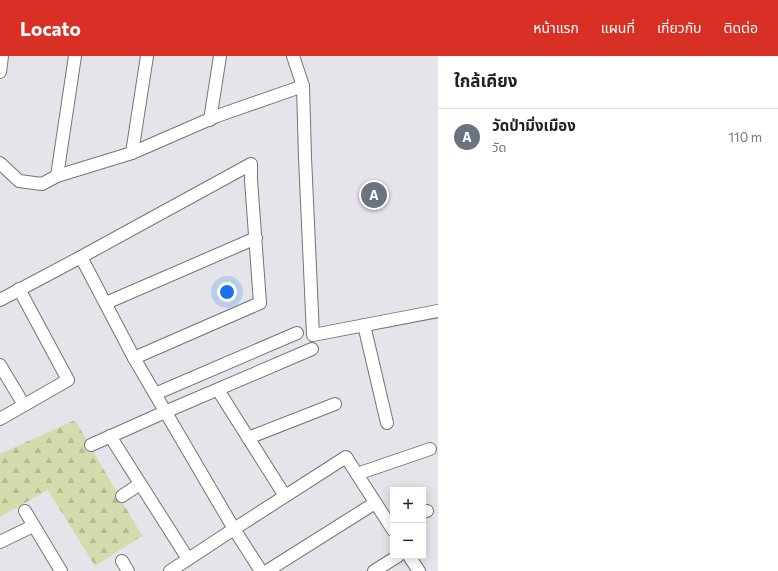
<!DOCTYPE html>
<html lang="th">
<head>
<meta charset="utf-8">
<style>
  :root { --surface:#fff; --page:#f2f2f2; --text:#222; --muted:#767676; --line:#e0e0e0; --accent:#d93025 }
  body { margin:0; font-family:Commissioner,"Noto Sans Thai",sans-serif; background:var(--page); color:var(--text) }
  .controls { position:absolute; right:12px; bottom:12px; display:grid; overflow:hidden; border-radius:0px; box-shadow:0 2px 10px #0003 }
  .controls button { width:36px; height:36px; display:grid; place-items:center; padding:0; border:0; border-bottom:1px solid var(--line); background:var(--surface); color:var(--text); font:20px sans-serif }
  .you { position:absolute; left:227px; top:236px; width:14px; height:14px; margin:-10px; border:3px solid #fff; border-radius:50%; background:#1a73e8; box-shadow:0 0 0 6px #1a73e833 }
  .badge { display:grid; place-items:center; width:26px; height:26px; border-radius:50%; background:var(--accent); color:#fff; font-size:13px; font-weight:700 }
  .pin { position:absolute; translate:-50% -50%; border:2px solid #fff; box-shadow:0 1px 4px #0006 }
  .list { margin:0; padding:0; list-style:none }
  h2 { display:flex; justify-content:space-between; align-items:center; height:52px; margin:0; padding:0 16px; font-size:17px }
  h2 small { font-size:13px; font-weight:400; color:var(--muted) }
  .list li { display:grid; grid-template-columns:26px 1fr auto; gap:12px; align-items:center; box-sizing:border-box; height:56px; padding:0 16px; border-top:1px solid var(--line) }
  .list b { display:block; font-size:15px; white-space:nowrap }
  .list p { margin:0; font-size:13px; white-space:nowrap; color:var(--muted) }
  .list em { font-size:13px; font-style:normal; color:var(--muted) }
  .map { position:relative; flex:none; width:438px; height:515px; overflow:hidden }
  header { display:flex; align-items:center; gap:24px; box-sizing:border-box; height:56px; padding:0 20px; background:var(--accent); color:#fff }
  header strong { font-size:19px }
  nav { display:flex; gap:22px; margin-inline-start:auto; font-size:14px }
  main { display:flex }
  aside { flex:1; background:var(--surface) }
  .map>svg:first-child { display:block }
  .forest { fill:url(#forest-firs) }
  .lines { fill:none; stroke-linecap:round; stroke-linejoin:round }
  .street-casing { stroke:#747378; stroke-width:14 }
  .street { stroke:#fff; stroke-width:12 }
</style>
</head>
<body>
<header>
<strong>Locato</strong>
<nav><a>หน้าแรก</a><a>แผนที่</a><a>เกี่ยวกับ</a><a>ติดต่อ</a></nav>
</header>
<main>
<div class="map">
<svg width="438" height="515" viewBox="0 0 438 515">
  <defs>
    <pattern id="forest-firs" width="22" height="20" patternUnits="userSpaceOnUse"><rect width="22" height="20" fill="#d3dcac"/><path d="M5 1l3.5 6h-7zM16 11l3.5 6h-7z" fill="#b4bc93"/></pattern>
  </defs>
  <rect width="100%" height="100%" fill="#e5e4ea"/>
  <!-- forest -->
  <polygon class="forest" points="75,364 142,480 95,510 48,434 0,461 0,398"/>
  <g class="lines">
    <defs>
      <g id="street">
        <polyline points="293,0 303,30 305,101 313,279 438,255"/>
        <polyline points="0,16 2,0"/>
        <polyline points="210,64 220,0"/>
        <polyline points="132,97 147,0"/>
        <polyline points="0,107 19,125 42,128 57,120 132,97 217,60 303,30"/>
        <polyline points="57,120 75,0"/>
        <polyline points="81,201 251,108 251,124 260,247 134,302"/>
        <polyline points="0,244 81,201 134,302 234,473 261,515"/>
        <polyline points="106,247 256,182"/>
        <polyline points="364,269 387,367"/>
        <polyline points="0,309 24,349"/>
        <polyline points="218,334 285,440"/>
        <polyline points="155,338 297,277"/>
        <polyline points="0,363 68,324 19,233"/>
        <polyline points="110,380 188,503"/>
        <polyline points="248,382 335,348"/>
        <polyline points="91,389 165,356 312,293"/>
        <polyline points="357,418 430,393"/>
        <polyline points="122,440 140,428"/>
        <polyline points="25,455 61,515"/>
        <polyline points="423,456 427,455"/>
        <polyline points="0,486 33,470"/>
        <polyline points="409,500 419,515"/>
        <polyline points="122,505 128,515"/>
        <polyline points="170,515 234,473 346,401 393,474"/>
        <polyline points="267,515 375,447"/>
        <polyline points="374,515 398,500"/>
      </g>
    </defs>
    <!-- street casing -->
    <use href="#street" class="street-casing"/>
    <!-- street -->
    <use href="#street" class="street"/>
  </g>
</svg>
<div class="controls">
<button>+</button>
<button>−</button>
</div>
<div class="you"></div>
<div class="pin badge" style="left:374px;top:139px;background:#6b7280">A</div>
</div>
<aside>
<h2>ใกล้เคียง<small></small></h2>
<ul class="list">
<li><span class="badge" style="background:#6b7280">A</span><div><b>วัดป่ามิ่งเมือง</b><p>วัด</p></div><em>110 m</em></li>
</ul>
</aside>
</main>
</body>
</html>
